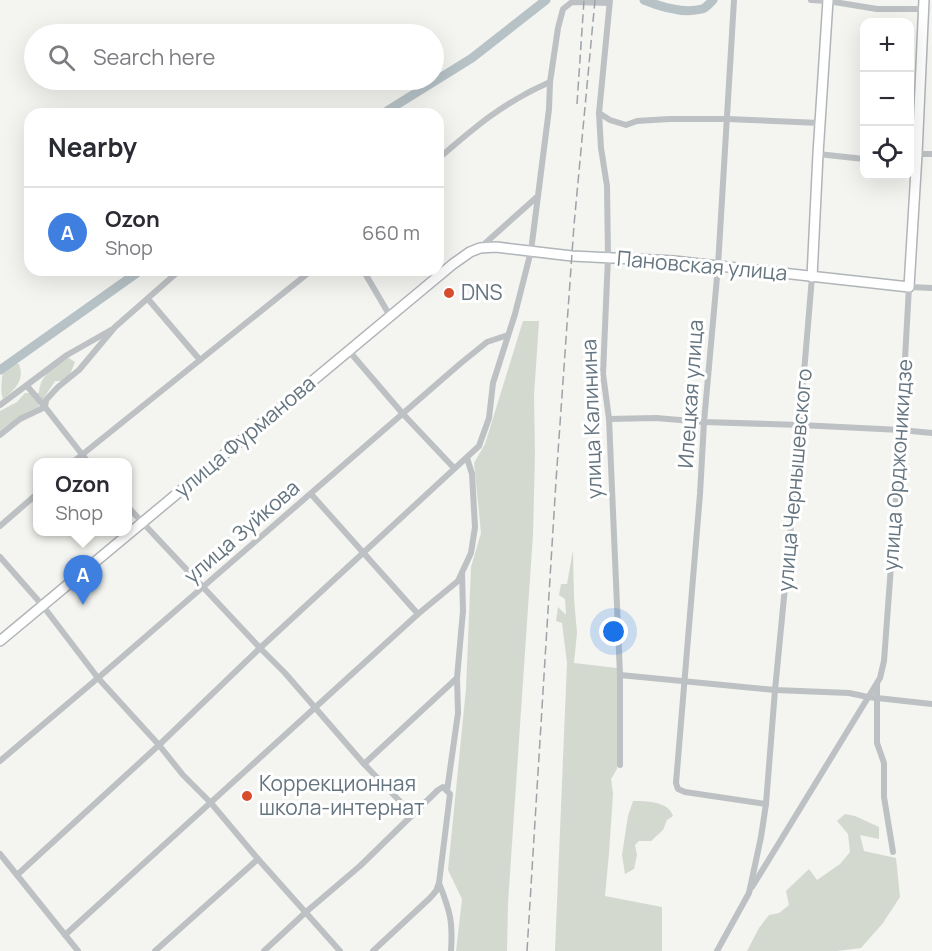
<!DOCTYPE html>
<html lang="en">
<head>
<meta charset="utf-8">
<style>
  :root { --surface:#fff; --page:#f2f2f3; --text:#2b2b33; --muted:#7c7c81; --line:#e1e1e2; --accent:#111827 }
  body { margin:0; font-family:Manrope,sans-serif; background:var(--page); color:var(--text) }
  .controls { position:absolute; right:18px; top:18px; display:grid; overflow:hidden; border-radius:12px; box-shadow:0 6px 24px #0002 }
  .controls button { width:54px; height:54px; display:grid; place-items:center; padding:0; border:0; border-bottom:2px solid var(--line); background:var(--surface); color:var(--text); font:30px sans-serif }
  .you { position:absolute; left:614px; top:632px; width:21px; height:21px; margin:-15px; border:4px solid #fff; border-radius:50%; background:#1a73e8; box-shadow:0 0 0 9px #1a73e833 }
  .badge { display:grid; place-items:center; width:39px; height:39px; border-radius:50%; background:var(--accent); color:#fff; font-size:20px; font-weight:700 }
  .pin { position:absolute; translate:-50% -50px; filter:drop-shadow(0 2px 3px #0008) }
  .pin::after { content:''; position:absolute; top:32px; width:21px; height:18px; background:inherit; clip-path:polygon(0 0,100% 0,50% 100%) }
  .popup { position:absolute; left:33px; top:458px; width:99px; height:78px; box-sizing:border-box; display:grid; place-content:center; border-radius:12px; background:var(--surface); filter:drop-shadow(0 2px 4px #0005); font-size:20px; white-space:nowrap; color:var(--muted) }
  .popup b { font-size:22px; color:var(--text) }
  .popup::after { content:''; position:absolute; left:50%; top:100%; margin-left:-12px; border:12px solid transparent; border-top-color:var(--surface) }
  .list { margin:0; padding:0; list-style:none }
  h2 { display:flex; justify-content:space-between; align-items:center; height:78px; margin:0; padding:0 24px; font-size:26px }
  h2 small { font-size:20px; font-weight:400; color:var(--muted) }
  .list li { display:grid; grid-template-columns:39px 1fr auto; gap:18px; align-items:center; box-sizing:border-box; height:90px; padding:0 24px; border-top:2px solid var(--line) }
  .list b { display:block; font-size:22px; white-space:nowrap }
  .list p { margin:0; font-size:20px; white-space:nowrap; color:var(--muted) }
  .list em { font-size:20px; font-style:normal; color:var(--muted) }
  .icon { flex:none; width:33px; height:33px; fill:none; stroke:currentColor; stroke-width:2; stroke-linecap:round; stroke-linejoin:round }
  .map { position:relative; flex:none; width:932px; height:951px; overflow:hidden }
  .search { position:absolute; background:var(--surface); box-shadow:0 6px 24px #0002; left:24px; top:24px; width:420px; height:66px; display:flex; align-items:center; gap:15px; box-sizing:border-box; padding:0 21px; border-radius:33px; color:var(--muted); font-size:22px }
  .panel { position:absolute; background:var(--surface); box-shadow:0 6px 24px #0002; left:24px; top:108px; width:420px; height:168px; border-radius:18px }
  .map>svg:first-child { display:block }
  .green { fill:#d4d9d0 }
  .lines { fill:none; stroke-linecap:round; stroke-linejoin:round }
  .river { stroke:#b6c2c6; stroke-width:9 }
  .secondary-casing { stroke:#b0b5b9; stroke-width:12 }
  .street { stroke:#bdc1c4; stroke-width:6 }
  .secondary { stroke:#fff; stroke-width:9 }
  .rail { stroke:#9da3a8; stroke-width:1.5; stroke-dasharray:9 4.5; stroke-linecap:butt }
  .poi-dot { fill:#d84d2d; stroke:#fff; stroke-width:2 }
  .labels { text-anchor:middle; stroke-width:6; stroke-linejoin:round; paint-order:stroke }
  .street-label { font-size:21px; fill:#657580; stroke:#fff }
  .poi-label { font-size:21px; fill:#657580; stroke:#fff; text-anchor:start }
</style>
</head>
<body>
<div class="map">
<svg width="932" height="951" viewBox="0 0 932 951">
  <rect width="100%" height="100%" fill="#f4f4f0"/>
  <!-- green -->
  <g class="green">
    <polygon points="523,321 539,321 534,396 535,454 533,534 508,903 507,951 456,951 462,899 448,870 466,689 471,567 481,533 474,463 485,444"/>
    <path d="M 69,358 L 75,362 C 71,372 69,382 55,381 L 38,407 L 27,412 L 0,431 L 0,411 L 17,402 L 25,393 L 39,393 C 40,375 54,366 69,358 Z"/>
    <path d="M 14,363 L 19,364 C 25,380 15,390 3,399 C 0,391 2,379 3,370 Z"/>
    <polygon points="573,550 574,598 577,633 574,663 617,668 617,769 611,779 613,794 609,853 605,896 662,907 662,951 555,951 567,663 562,623 556,621 558,607 566,615 565,599 559,595 561,584 567,584"/>
    <path d="M 633,801 C 646,801 668,801 673,816 L 667,820 L 663,830 L 651,841 L 639,841 L 635,845 L 637,855 L 634,869 L 625,874 L 622,855 L 628,816 Z"/>
    <polygon points="845,814 855,816 879,827 879,839 860,835 864,851 896,858 900,897 883,923 861,948 837,951 747,951 759,928 769,915 779,913 789,905 786,891 809,869 817,880 840,864 850,852 848,834 837,821"/>
  </g>
  <g class="lines">
    <!-- river -->
    <g class="river">
      <path d="M 644,0 C 661,7 683,14 702,9 C 706,8 710,3 713,0"/>
      <polyline points="382,114 472,58 546,0"/>
      <polyline points="0,370 141,270"/>
    </g>
    <defs>
      <g id="secondary">
        <polyline points="812,277 818,154 828,0"/>
        <polyline points="0,641 453,264 470,252 480,248 496,247 572,256 674,261 909,287 917,154 924,0"/>
      </g>
    </defs>
    <!-- secondary casing -->
    <use href="#secondary" class="secondary-casing"/>
    <!-- street -->
    <g class="street">
      <polyline points="610,0 599,113 601,148 607,186 608,257 603,374 609,419 620,675 620,765"/>
      <polyline points="734,0 718,266 704,422 700,494 676,783 678,789 685,792 766,804"/>
      <polyline points="811,0 828,1 877,9 924,9"/>
      <polyline points="599,113 610,120 626,125 637,121 669,119 727,119 820,123"/>
      <polyline points="818,154 864,159"/>
      <polyline points="917,154 932,154"/>
      <path d="M 438,159 C 476,126 504,102 550,82"/>
      <polyline points="481,247 538,196"/>
      <polyline points="363,270 390,316"/>
      <polyline points="148,299 200,360"/>
      <polyline points="349,351 403,414 454,468"/>
      <polyline points="27,386 45,407 88,462"/>
      <polyline points="0,405 67,355 111,330"/>
      <polyline points="609,419 656,418 704,422 800,425 901,430 932,433"/>
      <polyline points="0,435 20,419 45,407 46,400 58,387 79,370 115,327 180,270"/>
      <polyline points="73,462 312,270"/>
      <polyline points="311,494 418,614"/>
      <polyline points="128,507 260,648 285,673 364,764 413,815"/>
      <polyline points="0,526 38,493"/>
      <polyline points="0,557 43,606 98,678 159,745 183,775 211,803 258,859 340,951"/>
      <polyline points="620,675 775,690 849,693 868,697 932,704"/>
      <polyline points="877,684 877,743 884,763 884,797 893,852"/>
      <polyline points="0,761 98,678 461,363 487,342 508,335"/>
      <polyline points="364,764 457,678"/>
      <polyline points="0,854 78,951"/>
      <polyline points="17,875 159,745 260,648 479,446 489,418 493,383 515,314 531,251 549,109 550,82 558,28 563,9 572,2 609,3"/>
      <path d="M 439,883 C 450,911 453,921 451,951"/>
      <polyline points="752,887 880,678 884,661 901,430 909,287 932,288"/>
      <polyline points="65,935 418,614 458,581 471,553 475,527 472,474 467,458"/>
      <polyline points="155,951 258,859"/>
      <polyline points="264,951 306,912 360,866 438,790 443,787 447,791"/>
      <polyline points="373,951 430,898 436,891 439,883 450,794 447,791 458,713 457,678 463,611 462,573"/>
      <polyline points="717,951 749,893 761,837 766,804 775,690 792,515 812,277"/>
    </g>
    <!-- secondary -->
    <use href="#secondary" class="secondary"/>
    <!-- rail -->
    <g class="rail">
      <polyline points="577,104 584,0"/>
      <polyline points="527,951 556,481 574,225 595,0"/>
    </g>
  </g>
  <!-- markers -->
  <g class="poi-dot">
    <circle cx="449" cy="293" r="6"/>
    <circle cx="247" cy="796" r="6"/>
  </g>
  <g class="labels">
    <!-- street labels -->
    <g class="street-label">
      <text transform="translate(702 266) rotate(5)" y="7">Пановская улица</text>
      <text transform="translate(691 394) rotate(-86)" y="7">Илецкая улица</text>
      <text transform="translate(592 419) rotate(-92)" y="7">улица Калинина</text>
      <text transform="translate(245 437) rotate(-40)" y="7">улица Фурманова</text>
      <text transform="translate(898 465) rotate(-86)" y="7">улица Орджоникидзе</text>
      <text transform="translate(795 480) rotate(-85)" y="7">улица Чернышевского</text>
      <text transform="translate(242 532) rotate(-41)" y="7">улица Зуйкова</text>
    </g>
    <!-- poi labels -->
    <g class="poi-label">
      <text x="461" y="300">DNS</text>
      <text x="259" y="791">Коррекционная<tspan x="259" dy="24">школа-интернат</tspan></text>
    </g>
  </g>
</svg>
<div class="controls">
<button>+</button>
<button>−</button>
<button><svg class="icon" aria-label="locate" viewBox="0 0 24 24"><circle cx="12" cy="12" r="6"/><path d="M12 2v4M12 18v4M2 12h4M18 12h4"/></svg></button>
</div>
<div class="you"></div>
<div class="pin badge" style="left:83px;top:605px;background:#3f7fe0">A</div>
<div class="popup"><b>Ozon</b>Shop</div>
<div class="search"><svg class="icon" aria-label="search" viewBox="0 0 24 24"><circle cx="10" cy="10" r="6"/><path d="M15 15l6 6"/></svg>Search here</div>
<section class="panel">
<h2>Nearby<small></small></h2>
<ul class="list">
<li><span class="badge" style="background:#3f7fe0">A</span><div><b>Ozon</b><p>Shop</p></div><em>660 m</em></li>
</ul>
</section>
</div>
</body>
</html>
